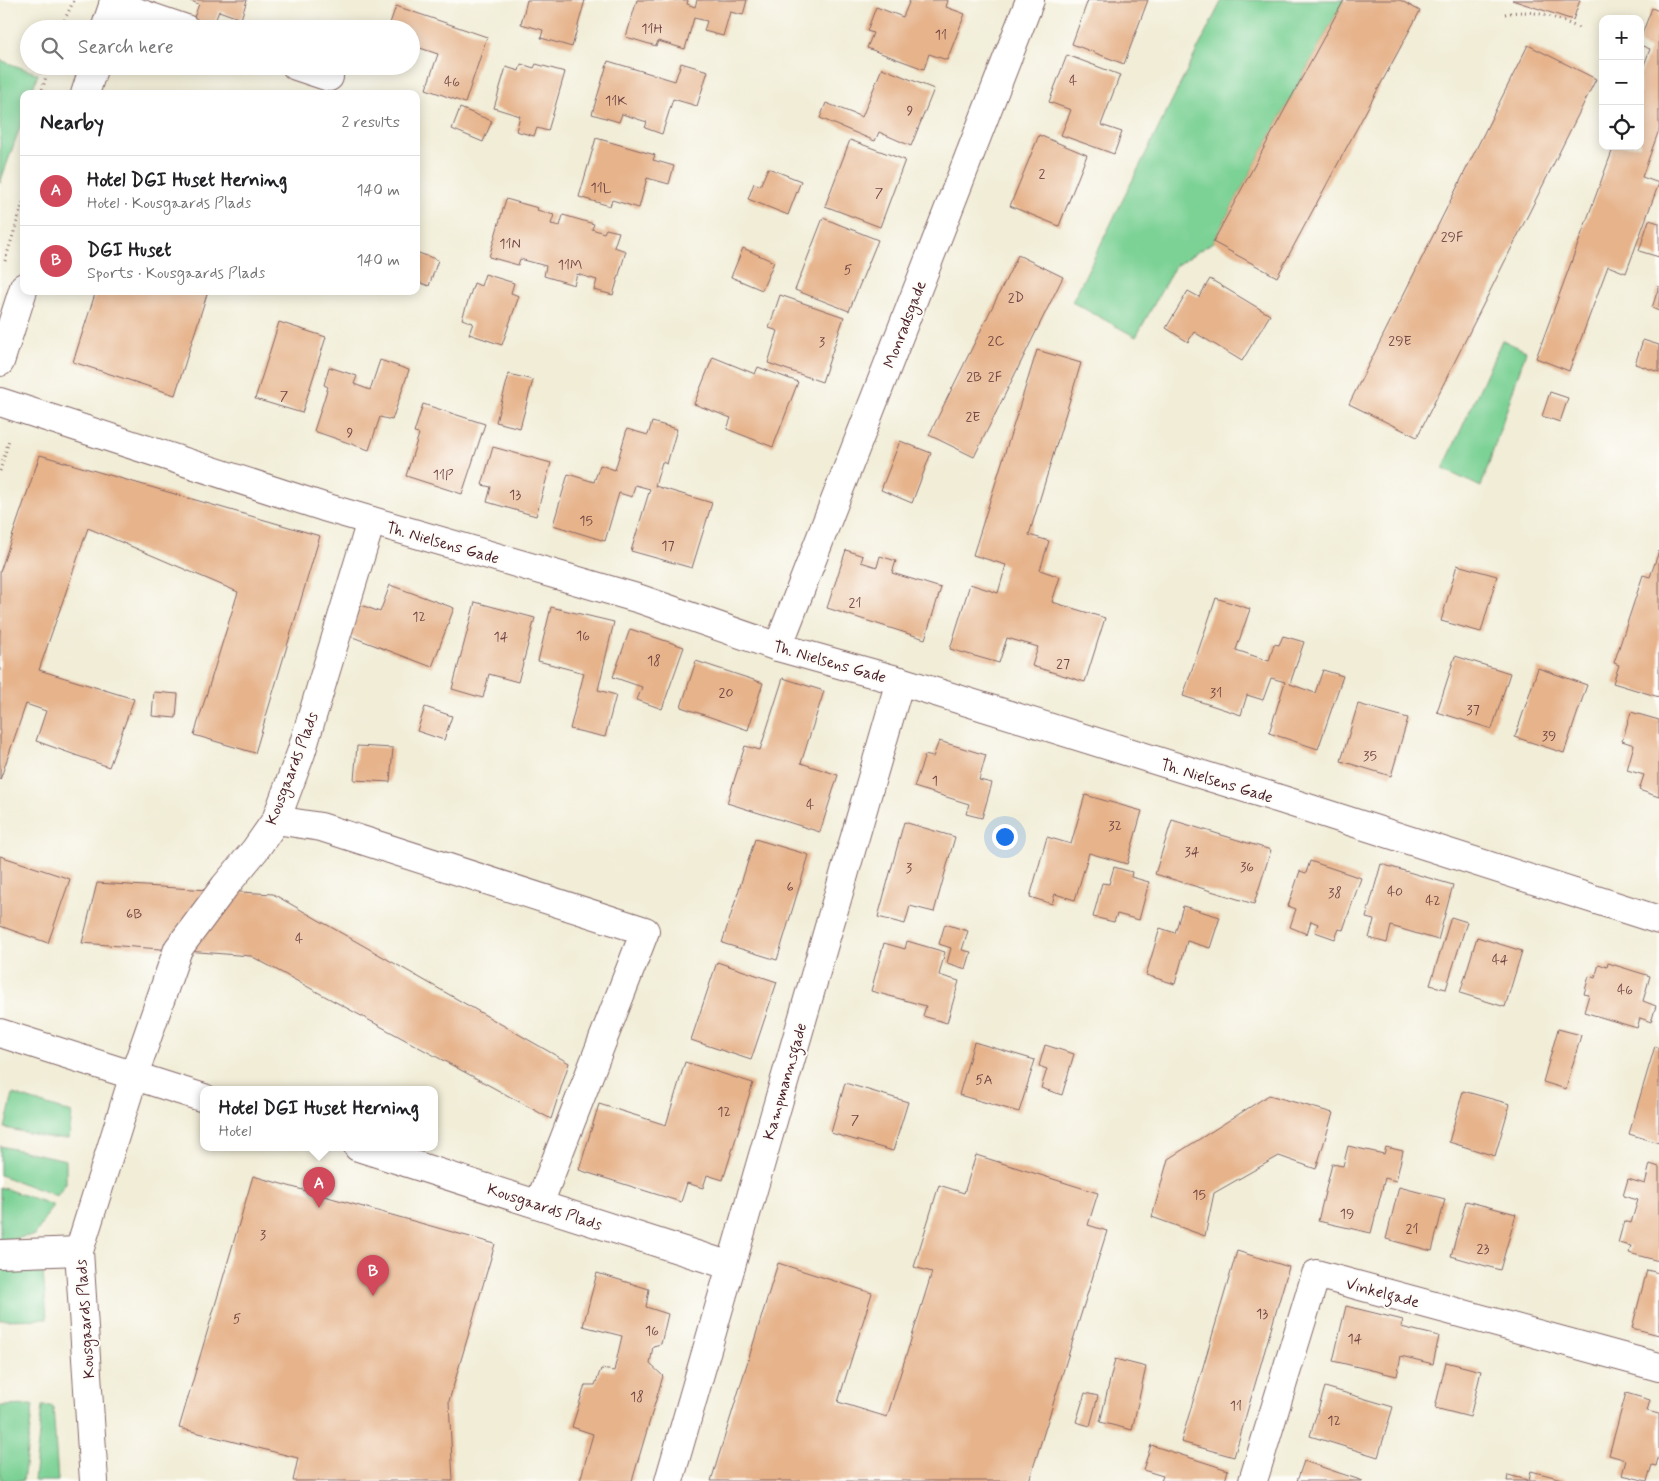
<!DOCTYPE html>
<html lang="en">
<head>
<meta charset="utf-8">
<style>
  :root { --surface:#fff; --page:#f6f6f6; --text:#202124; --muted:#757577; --line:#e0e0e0; --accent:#d1495b }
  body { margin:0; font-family:Mynerve,sans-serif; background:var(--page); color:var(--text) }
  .controls { position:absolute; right:15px; top:15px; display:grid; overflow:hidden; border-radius:10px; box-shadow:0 2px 12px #0003 }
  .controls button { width:45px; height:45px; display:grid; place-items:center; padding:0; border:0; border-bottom:1px solid var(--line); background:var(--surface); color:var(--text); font:25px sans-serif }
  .you { position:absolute; left:1004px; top:836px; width:18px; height:18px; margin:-12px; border:4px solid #fff; border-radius:50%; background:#1a73e8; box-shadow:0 0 0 8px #1a73e833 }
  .badge { display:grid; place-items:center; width:32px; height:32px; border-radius:50%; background:var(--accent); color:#fff; font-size:16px; font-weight:700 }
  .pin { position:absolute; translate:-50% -41px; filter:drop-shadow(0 1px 2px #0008) }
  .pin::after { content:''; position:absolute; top:26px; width:18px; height:15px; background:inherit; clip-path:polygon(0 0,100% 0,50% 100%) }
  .popup { position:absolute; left:200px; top:1086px; width:238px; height:65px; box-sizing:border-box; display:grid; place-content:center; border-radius:10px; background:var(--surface); filter:drop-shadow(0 1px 4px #0005); font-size:16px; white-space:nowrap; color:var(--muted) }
  .popup b { font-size:19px; color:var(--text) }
  .popup::after { content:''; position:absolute; left:50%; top:100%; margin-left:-10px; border:10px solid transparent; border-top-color:var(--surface) }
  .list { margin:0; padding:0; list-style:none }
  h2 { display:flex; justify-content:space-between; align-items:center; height:65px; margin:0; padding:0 20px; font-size:21px }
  h2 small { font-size:16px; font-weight:400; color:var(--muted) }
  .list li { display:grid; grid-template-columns:32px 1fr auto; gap:15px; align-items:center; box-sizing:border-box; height:70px; padding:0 20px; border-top:1px solid var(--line) }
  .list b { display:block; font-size:19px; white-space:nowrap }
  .list p { margin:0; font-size:16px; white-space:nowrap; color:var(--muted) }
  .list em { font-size:16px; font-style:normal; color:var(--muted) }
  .icon { flex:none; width:28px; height:28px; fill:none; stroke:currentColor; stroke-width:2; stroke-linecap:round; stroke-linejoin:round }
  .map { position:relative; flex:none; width:1659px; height:1481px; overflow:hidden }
  .search { position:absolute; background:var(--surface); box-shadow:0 2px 12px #0003; left:20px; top:20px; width:400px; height:55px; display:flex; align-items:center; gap:12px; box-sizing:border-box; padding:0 18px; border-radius:28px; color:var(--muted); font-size:19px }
  .panel { position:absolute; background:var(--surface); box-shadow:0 2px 12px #0003; left:20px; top:90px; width:400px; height:205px; border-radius:10px }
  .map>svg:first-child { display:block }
  .green { fill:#7bd195; stroke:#627860 }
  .building { fill:#e6b38b }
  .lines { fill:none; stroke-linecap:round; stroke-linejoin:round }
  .minor-casing { stroke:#846767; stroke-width:30 }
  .major-casing { stroke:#846767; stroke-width:30 }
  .path { stroke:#846767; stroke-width:3; stroke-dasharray:1 4; stroke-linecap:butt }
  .minor { stroke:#fff; stroke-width:28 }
  .major { stroke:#fff; stroke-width:28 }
  .labels { text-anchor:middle; stroke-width:4; stroke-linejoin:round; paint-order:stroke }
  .number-label { font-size:14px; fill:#714443 }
  .street-label { font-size:16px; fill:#4a1f2b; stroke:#fdfcf7 }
</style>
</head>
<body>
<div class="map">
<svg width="1659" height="1481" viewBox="0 0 1659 1481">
  <rect width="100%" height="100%" fill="#fdfcf7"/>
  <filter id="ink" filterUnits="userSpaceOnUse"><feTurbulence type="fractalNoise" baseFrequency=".02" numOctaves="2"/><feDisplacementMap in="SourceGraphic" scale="10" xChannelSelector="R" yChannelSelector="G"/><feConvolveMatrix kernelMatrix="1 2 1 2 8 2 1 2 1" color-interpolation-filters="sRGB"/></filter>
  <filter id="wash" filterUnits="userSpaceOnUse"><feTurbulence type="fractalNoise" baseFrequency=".0096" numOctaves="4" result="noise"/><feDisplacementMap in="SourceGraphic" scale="20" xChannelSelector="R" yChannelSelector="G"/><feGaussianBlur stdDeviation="1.12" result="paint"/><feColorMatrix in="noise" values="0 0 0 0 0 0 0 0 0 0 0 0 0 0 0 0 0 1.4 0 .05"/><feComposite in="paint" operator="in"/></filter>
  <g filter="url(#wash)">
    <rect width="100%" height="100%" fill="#f1edd7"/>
    <!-- green -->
    <g class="green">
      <polygon points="1222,0 1344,0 1213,242 1175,266 1136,337 1072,302"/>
      <polygon points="0,60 38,74 31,94 24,94 24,116 0,183"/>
      <polygon points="1502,340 1526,351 1481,487 1443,469"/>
      <polygon points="13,1094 72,1113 69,1138 51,1138 5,1128"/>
      <polygon points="0,1146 66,1160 66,1183 57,1196 0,1175"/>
      <polygon points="0,1187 53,1205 35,1235 0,1241"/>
      <polygon points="42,1261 47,1319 0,1320 0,1263"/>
      <polygon points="33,1405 23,1481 8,1481 0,1479 0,1406"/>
      <polygon points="42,1406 53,1406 58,1481 34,1481"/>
    </g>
    <g id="blocks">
      <!-- building -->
      <g class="building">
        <polygon points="188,0 247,0 241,19 219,11 213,27 193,20 199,4"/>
        <polygon points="527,0 585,0 572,47 541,38 543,30 521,24"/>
        <polygon points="637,0 688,0 687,4 695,7 697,0 747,0 743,15 730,12 723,36 704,31 707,21 694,18 685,49 658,41 656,46 626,37"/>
        <polygon points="910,0 948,0 946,7 965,14 947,60 929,54 924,69 867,48 873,33 867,31 876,7 903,17"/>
        <polygon points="1088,0 1148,0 1124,64 1072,44"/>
        <polygon points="1344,0 1400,0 1420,11 1277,277 1213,242"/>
        <polygon points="1512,0 1580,0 1573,20"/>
        <polygon points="396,6 487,37 465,103 426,89 438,54 411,45 411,29 388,29"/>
        <polygon points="1652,8 1659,11 1659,130 1642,177 1659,183 1626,273 1608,266 1569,371 1536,358 1614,146 1640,146 1640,76 1650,49 1640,45 1640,39"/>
        <polygon points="1528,45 1596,79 1417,437 1349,404"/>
        <polygon points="1067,55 1120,75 1101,125 1122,132 1114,154 1061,135 1071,110 1049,102"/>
        <polygon points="608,61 675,81 681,63 708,71 697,106 673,99 662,134 645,128 647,122 622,114 619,122 592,114"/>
        <polygon points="521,64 534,68 536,64 565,72 548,131 537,128 534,136 516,131 520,116 494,108 506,67 519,71"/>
        <polygon points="882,68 934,89 911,146 879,132 875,141 820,118 826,103 862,117"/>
        <polygon points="460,108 492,121 483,142 452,129"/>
        <polygon points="1039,135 1087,155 1059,226 1010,206"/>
        <polygon points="596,138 655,155 653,160 674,166 669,184 647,178 639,208 612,200 610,206 579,197"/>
        <polygon points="850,140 905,160 880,227 825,206"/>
        <polygon points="768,168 801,181 788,215 748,199 754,183 760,186"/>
        <polygon points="506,199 538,208 537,210 554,215 551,224 560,226 563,215 594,224 592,229 604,233 606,229 619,232 614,247 626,251 613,295 594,290 597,280 577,274 574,285 544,276 546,266 520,259 518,265 489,257"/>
        <polygon points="823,218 878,240 849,311 795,290"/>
        <polygon points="1649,220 1659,223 1659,257 1639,251"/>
        <polygon points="743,248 774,262 762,290 731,277"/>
        <polygon points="416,252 438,260 429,286 416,281"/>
        <polygon points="1018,255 1063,277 974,457 929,435"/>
        <polygon points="485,274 514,283 511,293 519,296 502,345 469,334 473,323 462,319 474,283 481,286"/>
        <polygon points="1210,279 1270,315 1242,361 1194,332 1188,342 1166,328 1188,291 1199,297"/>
        <polygon points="1659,286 1659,311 1652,308"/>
        <polygon points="96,291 208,291 175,395 73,362"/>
        <polygon points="780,295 844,317 822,382 768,363 778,331 769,328"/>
        <polygon points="279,322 326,337 302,413 255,399"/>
        <polygon points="1643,340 1659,345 1659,372 1635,364"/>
        <polygon points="1037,350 1081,363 1029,535 1049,541 1040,570 1060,577 1052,602 1105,618 1085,682 1032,666 1038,647 1007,638 999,663 950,649 970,584 998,593 1006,565 973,555"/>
        <polygon points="713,357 755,374 758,367 798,382 773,447 727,429 731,418 694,404"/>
        <polygon points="380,360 409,370 392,420 380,417 369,450 314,431 328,387 324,385 329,367 357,376 354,384 370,390"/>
        <polygon points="509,374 533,380 520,428 496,422"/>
        <polygon points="1550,392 1568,398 1560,422 1542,416"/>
        <polygon points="423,404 485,424 462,494 406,476 419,434 414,433"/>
        <polygon points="652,422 677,429 667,464 662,462 655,486 712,503 692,568 631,551 650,489 635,485 632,497 619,493 605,541 553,525 568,474 594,482 600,465 615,470 627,429 648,435"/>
        <polygon points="900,441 931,453 912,503 881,490"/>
        <polygon points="493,447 551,463 536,516 487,502 491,487 482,485"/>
        <polygon points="40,455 320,536 255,753 194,735 238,592 88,528 39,670 134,699 109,767 36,741 46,711 26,704 0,780 0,572"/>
        <polygon points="846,550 863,556 861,562 877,567 880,556 896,561 892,573 941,588 925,639 827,608"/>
        <polygon points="1659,551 1659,697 1613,683 1619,665 1614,663 1643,575 1650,577"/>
        <polygon points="1457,565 1497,576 1481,632 1441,621"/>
        <polygon points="390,585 454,608 432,667 350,636 361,605 380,612"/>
        <polygon points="1216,598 1250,609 1236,650 1269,661 1274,644 1279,645 1283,636 1304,642 1290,684 1315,693 1323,670 1343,676 1318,749 1269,733 1285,682 1271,678 1263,700 1247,695 1241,715 1183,696"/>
        <polygon points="475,602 535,618 518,682 489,674 483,698 452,689"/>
        <polygon points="551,607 614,622 598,690 616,695 605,737 570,729 584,673 538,661"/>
        <polygon points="630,629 684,647 662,709 637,700 642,687 613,677"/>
        <polygon points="1455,656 1510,673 1492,729 1437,712"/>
        <polygon points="696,661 763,683 748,730 681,707"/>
        <polygon points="1538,668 1587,685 1564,753 1515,737"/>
        <polygon points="783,678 824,691 801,763 838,775 820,832 727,803 745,746 760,750"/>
        <polygon points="154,692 178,694 176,718 152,716"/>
        <polygon points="1358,704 1408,718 1391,776 1341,761"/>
        <polygon points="425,707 452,716 444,740 417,731"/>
        <polygon points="1631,712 1659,720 1659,797 1639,790 1644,775 1627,770 1634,745 1622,741"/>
        <polygon points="939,741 986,755 979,780 992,783 982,818 966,814 969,804 914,787 925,755 933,757"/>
        <polygon points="357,746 393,748 390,782 354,780"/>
        <polygon points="1085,795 1142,811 1127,864 1089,853 1075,900 1055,894 1052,904 1030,897 1047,837 1071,844"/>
        <polygon points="1172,820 1271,850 1254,904 1155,874"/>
        <polygon points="904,822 955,837 934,912 910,906 905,924 878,917"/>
        <polygon points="755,839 809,855 777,960 722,943"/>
        <polygon points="0,856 70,879 48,943 0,926"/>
        <polygon points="1310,861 1361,878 1343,930 1339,929 1335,939 1315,932 1318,924 1311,921 1307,934 1290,927 1296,909 1288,906 1300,871 1306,873"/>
        <polygon points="1381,864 1453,885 1438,940 1391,926 1387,943 1369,938 1374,920 1366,918"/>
        <polygon points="1114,867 1132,872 1131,877 1149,882 1139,920 1117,914 1114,922 1093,917 1102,883 1109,884"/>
        <polygon points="97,883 273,894 569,1063 551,1119 251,956 82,943"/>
        <polygon points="1183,906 1220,917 1210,948 1187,941 1175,984 1146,975 1160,928 1175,933"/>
        <polygon points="1451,917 1467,922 1446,989 1430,985"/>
        <polygon points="945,924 968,931 962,950 971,952 966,969 947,963 951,948 939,944"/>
        <polygon points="1477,937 1522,951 1505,1007 1460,993"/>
        <polygon points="907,941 945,952 939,975 959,981 947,1023 923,1016 926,1006 871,991 884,943 905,949"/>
        <polygon points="717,962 777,982 751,1060 691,1040"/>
        <polygon points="1608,963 1650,976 1643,1001 1656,1006 1651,1022 1640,1018 1637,1028 1584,1012 1589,995 1584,994 1589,976 1595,978 1599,964 1607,967"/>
        <polygon points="1558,1029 1581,1035 1566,1089 1543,1082"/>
        <polygon points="974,1042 1035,1060 1019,1112 959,1095"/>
        <polygon points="1045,1045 1074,1054 1062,1095 1041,1088 1047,1069 1039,1066"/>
        <polygon points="1655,1046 1659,1048 1659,1143 1629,1134"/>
        <polygon points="685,1062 753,1083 723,1180 707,1175 703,1188 687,1183 681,1202 579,1170 599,1104 666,1125"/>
        <polygon points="845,1083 908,1102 893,1151 831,1133"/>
        <polygon points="1463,1091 1510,1104 1495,1156 1449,1142"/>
        <polygon points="1269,1095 1333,1113 1316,1169 1279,1156 1214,1193 1205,1236 1152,1217 1168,1159"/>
        <polygon points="1348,1146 1384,1154 1386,1147 1403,1151 1396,1181 1385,1178 1371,1233 1318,1221 1332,1164 1343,1166"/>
        <polygon points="976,1155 1098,1193 1088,1225 1107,1231 1029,1481 711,1481 778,1263 872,1293 838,1402 887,1417 932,1272 914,1267 939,1185 964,1193"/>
        <polygon points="1650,1164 1659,1167 1659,1261 1629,1253 1631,1246 1618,1243 1624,1221 1631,1223 1638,1200 1623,1196 1628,1179 1645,1184"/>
        <polygon points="253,1176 495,1244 449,1401 453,1481 293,1481 298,1458 179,1428"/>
        <polygon points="1399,1187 1445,1199 1432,1251 1386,1239"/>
        <polygon points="1466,1201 1516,1214 1500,1270 1451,1256"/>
        <polygon points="1237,1251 1289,1267 1234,1457 1181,1442"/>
        <polygon points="1647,1270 1659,1273 1659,1335 1632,1328"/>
        <polygon points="597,1273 649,1289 646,1307 668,1314 661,1344 653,1346 650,1364 663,1376 632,1481 580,1481 593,1434 572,1427 585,1385 595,1385 601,1369 614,1371 622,1336 583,1326"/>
        <polygon points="1346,1306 1403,1320 1401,1327 1439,1336 1433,1364 1401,1356 1397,1376 1333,1361"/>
        <polygon points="1115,1359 1146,1367 1132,1430 1100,1422"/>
        <polygon points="1446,1362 1481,1371 1470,1417 1435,1408"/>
        <polygon points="1325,1387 1393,1407 1378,1457 1310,1436"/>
        <polygon points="1085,1393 1098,1396 1090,1426 1076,1422"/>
        <polygon points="1626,1393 1650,1400 1647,1411 1659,1414 1659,1455 1656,1466 1652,1465 1647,1481 1622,1475 1626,1460 1609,1455"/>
        <polygon points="1151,1445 1228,1470 1225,1481 1161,1481 1163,1476 1143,1470"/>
        <polygon points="1304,1461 1363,1481 1297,1481"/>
        <polygon points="1531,1471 1566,1480 1566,1481 1529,1481"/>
        <polygon points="1508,1475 1528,1480 1528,1481 1507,1481"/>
      </g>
    </g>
  </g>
  <g filter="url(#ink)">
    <use href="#blocks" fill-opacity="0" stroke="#846767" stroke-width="1"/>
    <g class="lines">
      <defs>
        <g id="minor">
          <polyline points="113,4 186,29"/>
          <polyline points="105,29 115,0"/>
          <polyline points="296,66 329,77"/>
          <polyline points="85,94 94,66"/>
          <polyline points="0,362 24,287"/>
          <polyline points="0,402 324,507 640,599 778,647 900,681 1280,799 1659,920"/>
          <polyline points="778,647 1030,0"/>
          <polyline points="276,820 321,827 645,931 539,1204"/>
          <polyline points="0,1254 79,1251"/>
          <polyline points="731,1266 900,681"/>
          <polyline points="94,1481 79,1251 134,1075 178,949 225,886 255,850 276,820 301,753 371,521"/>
          <polyline points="1253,1481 1316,1274 1659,1367"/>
        </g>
        <g id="major">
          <polyline points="0,1033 204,1098"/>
          <polyline points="358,1147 731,1266 669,1481"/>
        </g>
      </defs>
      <!-- minor casing -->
      <use href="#minor" class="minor-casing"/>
      <!-- major casing -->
      <use href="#major" class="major-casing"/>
      <!-- path -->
      <g class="path">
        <path d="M 1505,14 C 1533,8 1554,17 1579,28"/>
        <polyline points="60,29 74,0"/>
        <polyline points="41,94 49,66"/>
        <polyline points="5,261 24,199"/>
        <polyline points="0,471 9,440"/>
      </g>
      <!-- minor -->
      <use href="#minor" class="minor"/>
      <!-- major -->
      <use href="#major" class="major"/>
    </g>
  </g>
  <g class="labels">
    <!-- number labels -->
    <g class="number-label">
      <text x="652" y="33">11H</text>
      <text x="941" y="39">11</text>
      <text x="1073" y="85">4</text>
      <text x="452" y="86">46</text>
      <text x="616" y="105">11K</text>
      <text x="910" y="115">9</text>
      <text x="1042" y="178">2</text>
      <text x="601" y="192">11L</text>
      <text x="879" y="197">7</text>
      <text x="1452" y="241">29F</text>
      <text x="510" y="248">11N</text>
      <text x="570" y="269">11M</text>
      <text x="848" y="274">5</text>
      <text x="1016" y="302">2D</text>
      <text x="996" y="345">2C</text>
      <text x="1400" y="345">29E</text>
      <text x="822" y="346">3</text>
      <text x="974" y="381">2B</text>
      <text x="995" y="381">2F</text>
      <text x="284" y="400">7</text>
      <text x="973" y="421">2E</text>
      <text x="350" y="437">9</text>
      <text x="443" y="479">11P</text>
      <text x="515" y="499">13</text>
      <text x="586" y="525">15</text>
      <text x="668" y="550">17</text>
      <text x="855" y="607">21</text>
      <text x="419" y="621">12</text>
      <text x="583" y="640">16</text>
      <text x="501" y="641">14</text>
      <text x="654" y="665">18</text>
      <text x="1063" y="668">27</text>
      <text x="726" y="697">20</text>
      <text x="1216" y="697">31</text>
      <text x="1473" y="714">37</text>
      <text x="1549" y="740">39</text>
      <text x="1370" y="760">35</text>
      <text x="935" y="785">1</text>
      <text x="810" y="809">4</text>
      <text x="1115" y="830">32</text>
      <text x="1192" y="856">34</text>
      <text x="1247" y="871">36</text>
      <text x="909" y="872">3</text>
      <text x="790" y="891">6</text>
      <text x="1395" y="896">40</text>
      <text x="1335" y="897">38</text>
      <text x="1433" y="905">42</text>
      <text x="134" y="918">6B</text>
      <text x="299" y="943">4</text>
      <text x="1500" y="964">44</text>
      <text x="1625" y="994">46</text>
      <text x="984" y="1084">5A</text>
      <text x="724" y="1116">12</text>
      <text x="855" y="1124">7</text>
      <text x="1199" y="1199">15</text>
      <text x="1347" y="1218">19</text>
      <text x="1412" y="1233">21</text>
      <text x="263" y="1239">3</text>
      <text x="1483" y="1253">23</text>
      <text x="1262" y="1318">13</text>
      <text x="237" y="1323">5</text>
      <text x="652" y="1335">16</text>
      <text x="1355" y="1343">14</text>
      <text x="637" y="1401">18</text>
      <text x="1236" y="1410">11</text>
      <text x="1334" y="1425">12</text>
    </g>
    <!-- street labels -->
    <g class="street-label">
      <text transform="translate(904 324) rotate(-69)" y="6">Monradsgade</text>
      <text transform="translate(443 542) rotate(16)" y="6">Th. Nielsens Gade</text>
      <text transform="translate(830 661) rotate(16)" y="6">Th. Nielsens Gade</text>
      <text transform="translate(291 768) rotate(-69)" y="6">Kousgaards Plads</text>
      <text transform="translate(1217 780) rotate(17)" y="6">Th. Nielsens Gade</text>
      <text transform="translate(784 1081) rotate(-74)" y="6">Kampmannsgade</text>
      <text transform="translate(545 1206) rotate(18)" y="6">Kousgaards Plads</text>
      <text transform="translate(1383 1292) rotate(15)" y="6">Vinkelgade</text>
      <text transform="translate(84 1319) rotate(-94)" y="6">Kousgaards Plads</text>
    </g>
  </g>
</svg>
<div class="controls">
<button>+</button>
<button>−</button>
<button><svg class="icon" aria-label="locate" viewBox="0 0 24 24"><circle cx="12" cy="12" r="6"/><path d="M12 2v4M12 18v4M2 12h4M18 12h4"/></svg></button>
</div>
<div class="you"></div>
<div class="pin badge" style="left:319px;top:1208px">A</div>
<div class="popup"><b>Hotel DGI Huset Herning</b>Hotel</div>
<div class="pin badge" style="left:373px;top:1296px">B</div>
<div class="search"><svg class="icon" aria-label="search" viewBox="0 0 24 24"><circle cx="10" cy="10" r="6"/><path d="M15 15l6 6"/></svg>Search here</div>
<section class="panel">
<h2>Nearby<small>2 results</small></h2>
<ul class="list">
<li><span class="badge">A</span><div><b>Hotel DGI Huset Herning</b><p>Hotel · Kousgaards Plads</p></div><em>140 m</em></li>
<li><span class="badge">B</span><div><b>DGI Huset</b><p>Sports · Kousgaards Plads</p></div><em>140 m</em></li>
</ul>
</section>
</div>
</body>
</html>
